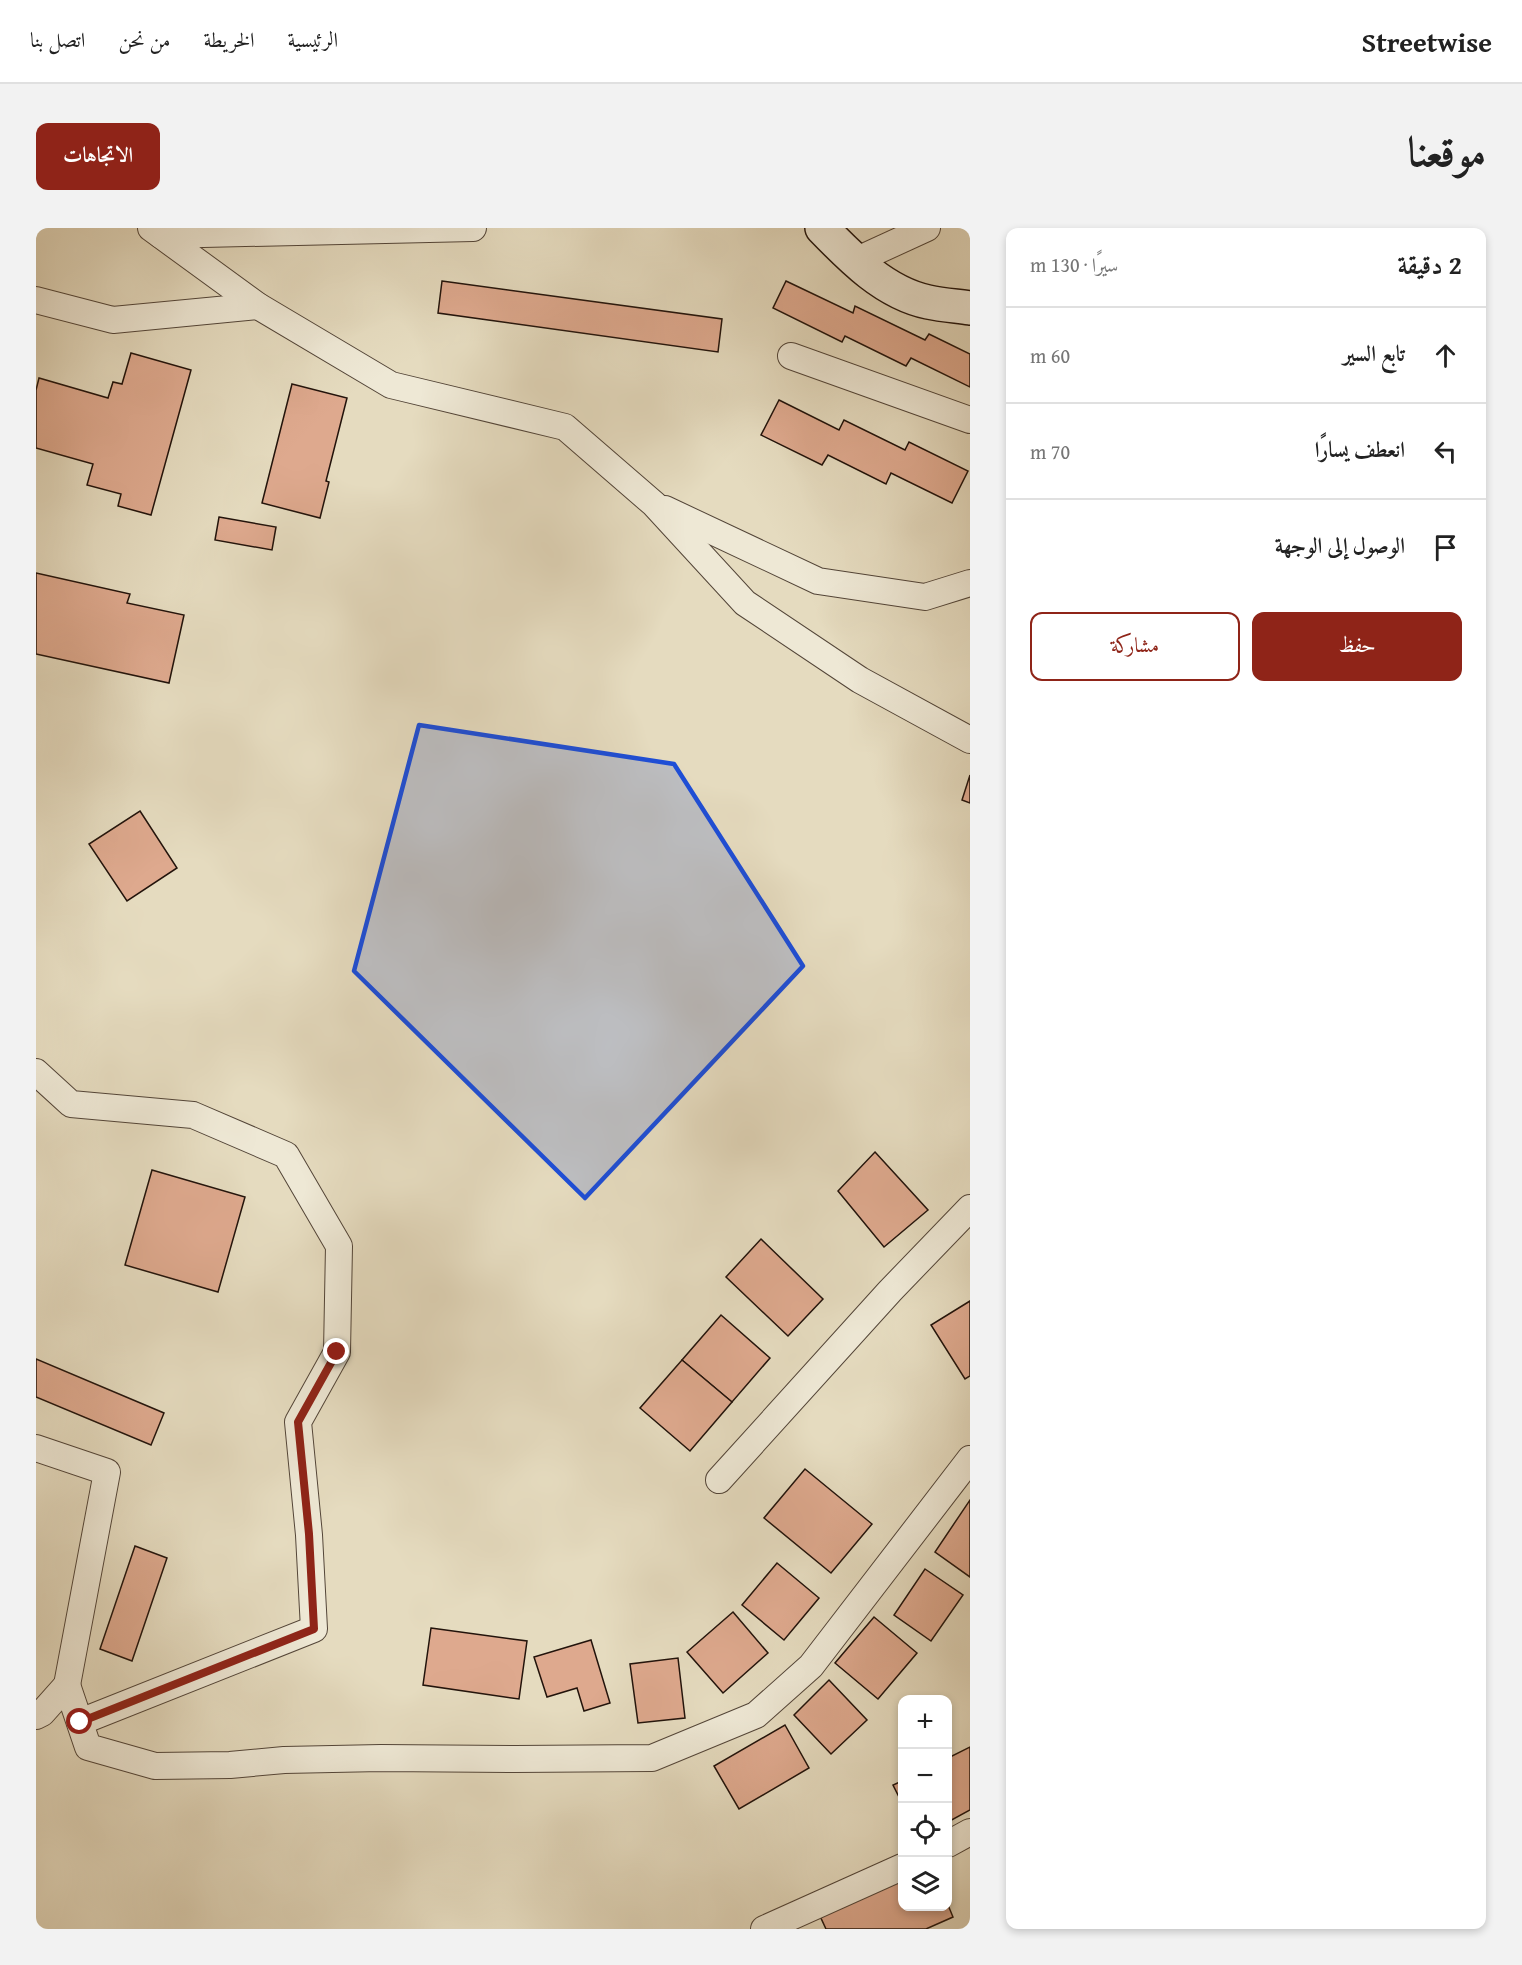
<!DOCTYPE html>
<html lang="ar">
<head>
<meta charset="utf-8">
<style>
  :root { --surface:#fff; --page:#f2f2f2; --text:#222; --muted:#767676; --line:#e0e0e0; --accent:#8f2418 }
  body { margin:0; font-family:"Gentium Book Plus",Amiri,serif; background:var(--page); color:var(--text); direction:rtl }
  .controls { position:absolute; right:18px; bottom:18px; display:grid; overflow:hidden; border-radius:12px; box-shadow:0 3px 9px #0003 }
  .controls button { width:54px; height:54px; display:grid; place-items:center; padding:0; border:0; border-bottom:2px solid var(--line); background:var(--surface); color:var(--text); font:30px sans-serif }
  .stop { position:absolute; width:18px; height:18px; margin:-14px; border:4px solid #8f2418; border-radius:50%; background:#fff }
  .stop.end { background:#8f2418; border-color:#fff; box-shadow:0 2px 6px #0008 }
  .list { margin:0; padding:0; list-style:none }
  h2 { display:flex; justify-content:space-between; align-items:center; height:78px; margin:0; padding:0 24px; font-size:26px }
  h2 small { font-size:20px; font-weight:400; color:var(--muted) }
  .list li { display:grid; grid-template-columns:39px 1fr auto; gap:18px; align-items:center; box-sizing:border-box; height:96px; padding:0 24px; border-top:2px solid var(--line) }
  .list b { display:block; font-size:22px; white-space:nowrap }
  .list em { font-size:20px; font-style:normal; color:var(--muted) }
  .actions { display:flex; gap:12px; padding:18px 24px }
  .actions a { flex:1; padding:14px 0; border:2px solid var(--accent); border-radius:12px; text-align:center; font-size:21px; color:var(--accent) }
  .actions .main { background:var(--accent); color:#fff }
  .icon { flex:none; width:33px; height:33px; fill:none; stroke:currentColor; stroke-width:2; stroke-linecap:round; stroke-linejoin:round }
  .map { position:relative; flex:none; width:934px; height:1701px; overflow:hidden; direction:ltr; border-radius:12px }
  header { display:flex; align-items:center; gap:36px; box-sizing:border-box; height:84px; padding:0 30px; background:var(--surface); border-bottom:2px solid var(--line) }
  header strong { font-size:28px }
  nav { display:flex; gap:33px; margin-inline-start:auto; font-size:21px }
  .intro { display:flex; align-items:center; justify-content:space-between; box-sizing:border-box; height:144px; padding:0 36px }
  h1 { margin:0; font-size:42px }
  .button { padding:15px 27px; border-radius:12px; background:var(--accent); color:#fff; font-size:21px; font-weight:700 }
  main { display:flex; gap:36px; padding:0 36px }
  aside { flex:1; background:var(--surface); border-radius:12px; box-shadow:0 3px 9px #0003 }
  .map>svg:first-child { display:block }
  .building { fill:#dea98e; stroke:#22130b; stroke-width:1.5 }
  .lines { fill:none; stroke-linecap:round; stroke-linejoin:round }
  .street-casing { stroke:#534538; stroke-width:28 }
  .secondary-casing { stroke:#22130b; stroke-width:36 }
  .street { stroke:#eee8d5; stroke-width:26 }
  .secondary { stroke:#eee8d5; stroke-width:33 }
  .route { stroke:#8f2418; stroke-width:8 }
  .marked { fill:#1d4ed8; fill-opacity:0.2; stroke:#1d4ed8; stroke-width:4.5; stroke-linejoin:round }
</style>
</head>
<body>
<header>
<strong>Streetwise</strong>
<nav><a>الرئيسية</a><a>الخريطة</a><a>من نحن</a><a>اتصل بنا</a></nav>
</header>
<div class="intro"><h1>موقعنا</h1><a class="button">الاتجاهات</a></div>
<main>
<aside>
<h2>2 دقيقة<small>سيرًا · 130 m</small></h2>
<ul class="list">
<li><svg class="icon" aria-label="ahead" viewBox="0 0 24 24"><path d="M12 20V5M6 11l6-6 6 6"/></svg><div><b>تابع السير</b></div><em>60 m</em></li>
<li><svg class="icon" aria-label="left" viewBox="0 0 24 24"><path d="M17 20v-9H6M10 6l-5 5 5 5"/></svg><div><b>انعطف يسارًا</b></div><em>70 m</em></li>
<li><svg class="icon" aria-label="arrive" viewBox="0 0 24 24"><path d="M6 21V4h12l-3 4 3 4H6"/></svg><div><b>الوصول إلى الوجهة</b></div></li>
</ul>
<div class="actions"><a class="main">حفظ</a><a>مشاركة</a></div>
</aside>
<div class="map">
<svg width="934" height="1701" viewBox="0 0 934 1701">
  <rect width="100%" height="100%" fill="#e5dbbf"/>
  <filter id="stains"><feTurbulence type="fractalNoise" baseFrequency=".00333" numOctaves="4"/><feColorMatrix values="0 0 0 0 .2 0 0 0 0 .09 0 0 0 0 .02 0 0 0 .5 -.17"/></filter>
  <radialGradient id="worn" r=".72"><stop offset=".6" stop-color="#630" stop-opacity="0"/><stop offset="1" stop-color="#630" stop-opacity=".3"/></radialGradient>
  <!-- building -->
  <g class="building">
    <polygon points="406,53 686,91 682,124 402,85"/>
    <polygon points="750,53 817,85 819,78 889,112 893,106 934,126 934,159 875,130 870,138 809,108 806,114 737,80"/>
    <polygon points="95,125 155,142 115,287 82,278 85,266 51,257 57,236 0,220 0,162 3,150 72,170 77,154 86,156"/>
    <polygon points="256,156 311,170 290,253 293,254 284,290 226,275"/>
    <polygon points="743,172 803,202 808,192 869,222 873,214 932,243 916,275 855,245 850,256 792,227 786,237 725,207"/>
    <polygon points="183,289 240,299 236,322 179,312"/>
    <polygon points="0,345 94,366 91,375 148,387 133,455 0,426"/>
    <polygon points="934,547 934,575 926,572"/>
    <polygon points="104,583 141,640 91,673 53,616"/>
    <polygon points="839,924 892,982 848,1019 802,963"/>
    <polygon points="116,942 209,969 182,1064 89,1037"/>
    <polygon points="725,1011 787,1071 752,1108 690,1049"/>
    <polygon points="934,1073 934,1148 929,1151 895,1097"/>
    <polygon points="685,1087 734,1130 696,1174 646,1132"/>
    <polygon points="0,1131 128,1185 115,1217 0,1169"/>
    <polygon points="646,1132 696,1174 654,1223 604,1180"/>
    <polygon points="769,1241 836,1296 795,1345 728,1290"/>
    <polygon points="934,1272 934,1349 899,1324"/>
    <polygon points="99,1318 131,1330 96,1433 64,1421"/>
    <polygon points="741,1335 783,1370 748,1412 706,1377"/>
    <polygon points="889,1341 927,1367 895,1413 858,1387"/>
    <polygon points="697,1384 732,1425 687,1465 651,1424"/>
    <polygon points="838,1389 881,1425 842,1471 799,1435"/>
    <polygon points="395,1400 491,1413 483,1471 387,1457"/>
    <polygon points="555,1412 574,1475 548,1483 541,1460 511,1469 498,1429"/>
    <polygon points="642,1430 649,1490 602,1495 594,1436"/>
    <polygon points="793,1452 831,1492 795,1526 758,1487"/>
    <polygon points="749,1497 773,1540 703,1581 678,1538"/>
    <polygon points="934,1519 934,1582 912,1594 912,1530"/>
    <polygon points="866,1553 866,1575 857,1557"/>
    <polygon points="866,1650 866,1678 912,1677 917,1689 890,1701 790,1701 784,1688"/>
  </g>
  <g class="lines">
    <defs>
      <g id="street">
        <polyline points="115,0 222,78 355,157 529,199 618,276 709,375 824,452 934,512"/>
        <polyline points="125,7 437,0"/>
        <polyline points="819,33 891,0"/>
        <polyline points="0,72 77,92 222,78"/>
        <polyline points="755,128 934,192"/>
        <polyline points="629,281 782,353 889,369 934,355"/>
        <polyline points="0,844 35,876 157,887 250,927 303,1018 301,1124 262,1194 273,1307 278,1401 44,1494"/>
        <polyline points="0,1220 71,1244 31,1457"/>
        <polyline points="683,1252 854,1063 934,980"/>
        <polyline points="0,1488 6,1485 31,1457 52,1519 119,1538 194,1537 248,1532 345,1530 479,1531 616,1530 720,1487 775,1438 934,1231"/>
        <polyline points="912,1616 934,1604"/>
        <polyline points="728,1701 866,1639"/>
      </g>
      <path id="secondary" d="M 786,0 C 815,30 849,65 892,74 C 906,77 920,78 934,80"/>
    </defs>
    <!-- street casing -->
    <use href="#street" class="street-casing"/>
    <!-- secondary casing -->
    <use href="#secondary" class="secondary-casing"/>
    <!-- street -->
    <use href="#street" class="street"/>
    <!-- secondary -->
    <use href="#secondary" class="secondary"/>
  </g>
  <g class="lines">
    <!-- route -->
    <polyline class="route" points="44,1494 278,1401 273,1306 262,1194 301,1124"/>
  </g>
  <!-- marked area -->
  <path class="marked" d="M 383,497 L 638,536 L 767,738 L 549,970 L 318,743 Z"/>
  <rect width="100%" height="100%" filter="url(#stains)"/>
  <rect width="100%" height="100%" fill="url(#worn)"/>
</svg>
<div class="controls">
<button>+</button>
<button>−</button>
<button><svg class="icon" aria-label="locate" viewBox="0 0 24 24"><circle cx="12" cy="12" r="6"/><path d="M12 2v4M12 18v4M2 12h4M18 12h4"/></svg></button>
<button><svg class="icon" aria-label="layers" viewBox="0 0 24 24"><path d="M12 4l9 5-9 5-9-5zM3 14l9 5 9-5"/></svg></button>
</div>
<div class="stop" style="left:44px;top:1494px"></div>
<div class="stop end" style="left:301px;top:1124px"></div>
</div>
</main>
</body>
</html>
